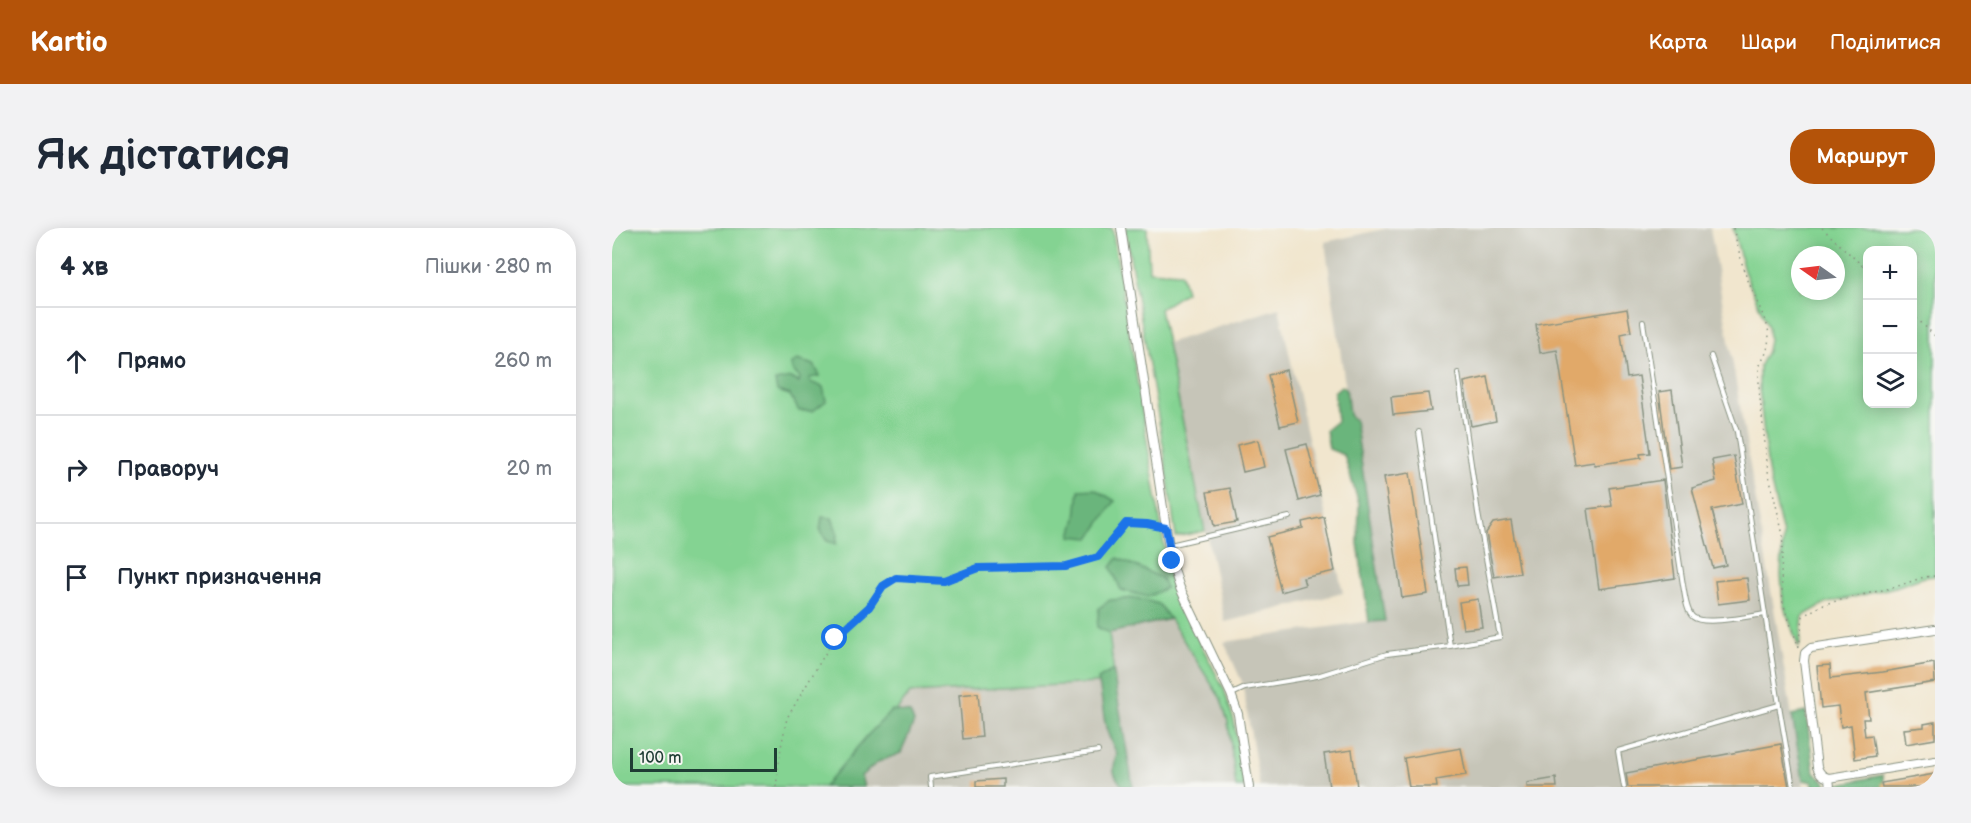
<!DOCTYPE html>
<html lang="uk">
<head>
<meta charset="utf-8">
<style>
  :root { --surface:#fff; --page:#f2f2f3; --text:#1f2937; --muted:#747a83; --line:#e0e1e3; --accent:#b45309 }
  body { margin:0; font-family:"Balsamiq Sans",sans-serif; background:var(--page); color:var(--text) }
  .controls { position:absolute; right:18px; top:18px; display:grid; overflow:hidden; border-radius:12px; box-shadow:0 3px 15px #0003 }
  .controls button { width:54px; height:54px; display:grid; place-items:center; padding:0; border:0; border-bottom:2px solid var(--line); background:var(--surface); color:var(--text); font:30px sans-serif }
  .compass { position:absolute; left:1179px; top:18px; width:54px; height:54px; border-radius:50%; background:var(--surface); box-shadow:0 3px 15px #0003; rotate:284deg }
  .scale { position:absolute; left:18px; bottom:15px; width:147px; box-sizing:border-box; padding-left:6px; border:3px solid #1f3d34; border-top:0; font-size:16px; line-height:21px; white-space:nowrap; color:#1f3d34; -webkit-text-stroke:4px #f6f6f2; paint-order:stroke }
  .stop { position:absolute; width:18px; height:18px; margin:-14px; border:4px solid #1a73e8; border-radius:50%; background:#fff }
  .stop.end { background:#1a73e8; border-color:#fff; box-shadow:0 2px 6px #0008 }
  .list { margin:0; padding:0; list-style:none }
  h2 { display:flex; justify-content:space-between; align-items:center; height:78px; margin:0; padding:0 24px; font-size:26px }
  h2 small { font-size:20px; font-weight:400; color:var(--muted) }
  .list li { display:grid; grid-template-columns:39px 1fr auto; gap:18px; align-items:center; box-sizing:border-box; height:108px; padding:0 24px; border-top:2px solid var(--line) }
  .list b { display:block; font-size:22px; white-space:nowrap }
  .list em { font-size:20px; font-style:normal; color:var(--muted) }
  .icon { flex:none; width:33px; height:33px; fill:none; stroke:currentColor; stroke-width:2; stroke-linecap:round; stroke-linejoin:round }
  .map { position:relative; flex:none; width:1323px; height:559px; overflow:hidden; border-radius:24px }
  header { display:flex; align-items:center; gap:36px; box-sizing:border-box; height:84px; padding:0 30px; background:var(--accent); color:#fff }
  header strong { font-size:28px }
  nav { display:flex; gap:33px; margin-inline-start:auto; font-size:21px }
  .intro { display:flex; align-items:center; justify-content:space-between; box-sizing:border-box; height:144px; padding:0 36px }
  h1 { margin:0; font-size:42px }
  .button { padding:15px 27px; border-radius:24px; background:var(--accent); color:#fff; font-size:21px; font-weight:700 }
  main { display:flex; gap:36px; padding:0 36px }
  aside { flex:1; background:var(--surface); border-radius:24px; box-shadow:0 3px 15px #0003 }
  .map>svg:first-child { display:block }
  .industrial { fill:#c6c5b8 }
  .green { fill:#84d392; stroke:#528863; stroke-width:1.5; fill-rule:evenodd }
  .forest { fill:#6bb57c; stroke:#457958; stroke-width:1.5 }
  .building { fill:#e1a969 }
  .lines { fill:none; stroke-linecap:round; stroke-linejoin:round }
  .service-casing { stroke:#889281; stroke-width:6 }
  .minor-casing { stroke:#889281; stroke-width:10 }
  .path { stroke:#889281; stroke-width:1.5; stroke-dasharray:1.5 4.5; stroke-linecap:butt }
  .service { stroke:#fff; stroke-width:4 }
  .minor { stroke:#fff; stroke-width:8 }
  .route { stroke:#1a73e8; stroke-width:8 }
</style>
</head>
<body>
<header>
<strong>Kartio</strong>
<nav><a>Карта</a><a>Шари</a><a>Поділитися</a></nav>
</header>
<div class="intro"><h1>Як дістатися</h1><a class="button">Маршрут</a></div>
<main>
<aside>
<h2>4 хв<small>Пішки · 280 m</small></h2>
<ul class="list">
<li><svg class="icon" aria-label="ahead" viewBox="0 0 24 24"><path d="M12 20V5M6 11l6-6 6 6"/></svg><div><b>Прямо</b></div><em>260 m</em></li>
<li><svg class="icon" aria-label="right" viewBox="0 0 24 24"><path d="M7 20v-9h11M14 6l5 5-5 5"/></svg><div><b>Праворуч</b></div><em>20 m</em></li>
<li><svg class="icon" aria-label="arrive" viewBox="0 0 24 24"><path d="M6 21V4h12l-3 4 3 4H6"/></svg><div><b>Пункт призначення</b></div></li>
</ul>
</aside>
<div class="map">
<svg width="1323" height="559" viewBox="0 0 1323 559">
  <rect width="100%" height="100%" fill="#f6f6f2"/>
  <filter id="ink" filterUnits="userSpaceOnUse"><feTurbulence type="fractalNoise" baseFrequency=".0167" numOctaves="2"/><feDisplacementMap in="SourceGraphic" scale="12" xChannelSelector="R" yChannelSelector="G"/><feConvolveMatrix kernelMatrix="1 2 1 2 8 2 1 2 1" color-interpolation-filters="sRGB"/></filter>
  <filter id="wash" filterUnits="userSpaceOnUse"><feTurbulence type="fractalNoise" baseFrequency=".008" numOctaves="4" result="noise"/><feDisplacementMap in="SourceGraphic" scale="24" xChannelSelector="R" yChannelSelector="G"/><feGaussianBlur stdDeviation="1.35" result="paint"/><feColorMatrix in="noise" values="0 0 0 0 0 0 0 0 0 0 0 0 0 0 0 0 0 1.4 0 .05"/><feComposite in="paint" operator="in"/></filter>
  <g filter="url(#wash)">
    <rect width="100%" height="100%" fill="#f1e6ce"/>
    <!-- industrial -->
    <g class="industrial">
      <polygon points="777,0 1098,0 1192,559 648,559 630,454 612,414 766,392 713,14"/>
      <polygon points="667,80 731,365 613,394 555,115"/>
      <polygon points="558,391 609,471 616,494 624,559 236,559 245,532 298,465 502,454 497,405"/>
    </g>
    <!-- green -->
    <g class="green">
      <polygon points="0,0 500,0 559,359 612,461 622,493 632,559 624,559 616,494 609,471 558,391 497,405 503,454 298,465 245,532 236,559 0,559"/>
      <polygon points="513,0 535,0 537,43 569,45 574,64 548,81 593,303 564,309 551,216"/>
      <path d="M 1121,0 L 1323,0 L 1323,348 L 1312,349 L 1283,359 L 1212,376 L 1191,388 L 1187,420 L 1171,375 L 1169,346 L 1171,307 L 1156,243 L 1147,161 L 1147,139 L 1155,123 L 1157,111 L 1156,99 L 1132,43 ZM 1256,22 L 1300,22 L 1300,176 L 1256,176 ZM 1188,27 L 1224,27 L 1224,63 L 1188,63 Z"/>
    </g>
    <!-- forest -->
    <g class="forest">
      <polygon points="185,132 202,137 208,148 198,150 198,154 211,159 214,173 201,183 187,183 178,167 165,163 163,153 179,150 187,155 188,150 180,142 179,136"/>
      <polygon points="729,158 734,160 737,187 743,192 773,393 757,394 746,315 747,276 732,227 717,221 714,202 725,193 722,164"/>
      <polygon points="483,261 503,273 478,310 459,308 464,290 467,262"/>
      <polygon points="210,289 220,290 225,304 224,316 215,313 208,303"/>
      <polygon points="506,330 550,350 554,360 536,369 509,362 499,339"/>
      <polygon points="524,370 547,376 558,391 497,405 485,399 487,380 498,372"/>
      <path d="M 501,442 L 503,454 L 521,559 L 511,559 C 500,545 500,543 505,526 C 500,516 495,506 493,495 C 490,480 490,466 486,451 Z"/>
      <polygon points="280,482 298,485 302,494 289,525 266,534 249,548 252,559 212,559 254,509"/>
      <polygon points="1194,484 1202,543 1214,555 1215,559 1201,559 1200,554 1191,552 1180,487"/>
      <polygon points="1271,547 1272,559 1222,559 1222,557"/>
    </g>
    <g id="blocks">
      <!-- building -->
      <g class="building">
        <polygon points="1015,81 1019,104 1009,106 1015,150 1027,148 1038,225 1028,226 1029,230 983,237 982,234 963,237 945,122 928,125 924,96"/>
        <polygon points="674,142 686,194 668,198 656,147"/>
        <polygon points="876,149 884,193 859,198 852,154"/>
        <polygon points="1060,162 1070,239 1057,241 1047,164"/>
        <polygon points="816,165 819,183 781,187 779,169"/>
        <polygon points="646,212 652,239 631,244 625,217"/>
        <polygon points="695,216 708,267 687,273 674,221"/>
        <polygon points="1122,228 1130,276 1100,282 1114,337 1101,340 1080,260 1104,253 1100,232"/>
        <polygon points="798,245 816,366 790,370 772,249"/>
        <polygon points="1051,252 1063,350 987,361 976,281 1000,278 997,260"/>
        <polygon points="618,260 625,294 602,298 595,264"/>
        <polygon points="712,289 723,343 691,350 693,357 669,364 655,309 691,300 690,294"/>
        <polygon points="899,292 908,345 882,349 874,305 881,295"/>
        <polygon points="854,339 856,357 845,358 843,340"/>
        <polygon points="1135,350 1138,372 1106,376 1103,353"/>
        <polygon points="866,371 870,399 851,401 847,374"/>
        <polygon points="1322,435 1323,454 1254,465 1257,491 1251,491 1253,508 1260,507 1263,528 1243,531 1239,497 1229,499 1226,478 1209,480 1205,438 1218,437 1219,450 1271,444"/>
        <polygon points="366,465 370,509 351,511 347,467"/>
        <polygon points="1323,494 1323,511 1294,516 1292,501 1312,499 1312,496"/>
        <polygon points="1169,516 1177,559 1016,559 1014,545"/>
        <polygon points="849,520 854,547 824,552 825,559 797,559 792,530"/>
        <polygon points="740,522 745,559 717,559 712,526"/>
        <polygon points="1323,546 1323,559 1270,559 1269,555"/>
        <polygon points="944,550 945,559 915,559 915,555"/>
        <polygon points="391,551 391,559 364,559 364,553"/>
      </g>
    </g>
  </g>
  <g filter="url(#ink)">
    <use href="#blocks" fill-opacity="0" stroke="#889281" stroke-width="1.5"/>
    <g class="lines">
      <defs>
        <g id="service">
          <path d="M 1031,94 L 1071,357 C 1073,367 1074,383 1081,389 C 1091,398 1139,388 1153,386"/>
          <polyline points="558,317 677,289"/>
          <polyline points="838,418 888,409 866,285 846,145"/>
          <polyline points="620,466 633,460 705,448 775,426 838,418 807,204"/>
          <polyline points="1167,477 1181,559"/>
          <polyline points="319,559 318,549 486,523"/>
          <polyline points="1012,559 1006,523 1167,477 1125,204 1099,128"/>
        </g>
        <g id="minor">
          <polyline points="509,0 559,333 568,360 619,466 626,486 637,559"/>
          <path d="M 1323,401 L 1199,420 L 1193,425 L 1192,433 L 1205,539 C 1208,546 1210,548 1217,550 L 1323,533"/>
          <polyline points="1217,550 1218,559"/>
        </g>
      </defs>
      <!-- service casing -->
      <use href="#service" class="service-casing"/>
      <!-- minor casing -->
      <use href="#minor" class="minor-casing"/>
      <!-- path -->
      <g class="path">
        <polyline points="1121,0 1132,43 1156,99 1157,110 1155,123 1147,139 1147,161 1156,243 1171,307 1169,346 1171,375 1187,420"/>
        <polyline points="1210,0 1256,43"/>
        <polyline points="1310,0 1323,5"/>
        <polyline points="1300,86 1323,108"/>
        <polyline points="1187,419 1191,388 1212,376 1283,359 1312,349 1323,348"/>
        <polyline points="164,559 169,519 175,490 223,409 257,379 271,358 284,350 332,353 366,340 454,338 486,329 514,295 545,298"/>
      </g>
      <!-- service -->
      <use href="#service" class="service"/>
      <!-- minor -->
      <use href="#minor" class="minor"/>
    </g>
  </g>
  <g class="lines" filter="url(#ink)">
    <!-- route -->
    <polyline class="route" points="223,410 257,379 271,358 284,350 332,353 366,340 454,338 486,329 514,295 535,296 554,300 560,333"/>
  </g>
</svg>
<div class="controls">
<button>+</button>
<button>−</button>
<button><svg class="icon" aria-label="layers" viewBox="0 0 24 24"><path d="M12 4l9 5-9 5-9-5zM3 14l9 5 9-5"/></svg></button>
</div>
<svg class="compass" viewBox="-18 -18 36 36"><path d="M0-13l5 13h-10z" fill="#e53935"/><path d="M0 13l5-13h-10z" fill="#747a83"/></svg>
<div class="scale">100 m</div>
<div class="stop" style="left:223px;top:410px"></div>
<div class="stop end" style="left:560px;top:333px"></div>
</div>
</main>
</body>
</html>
